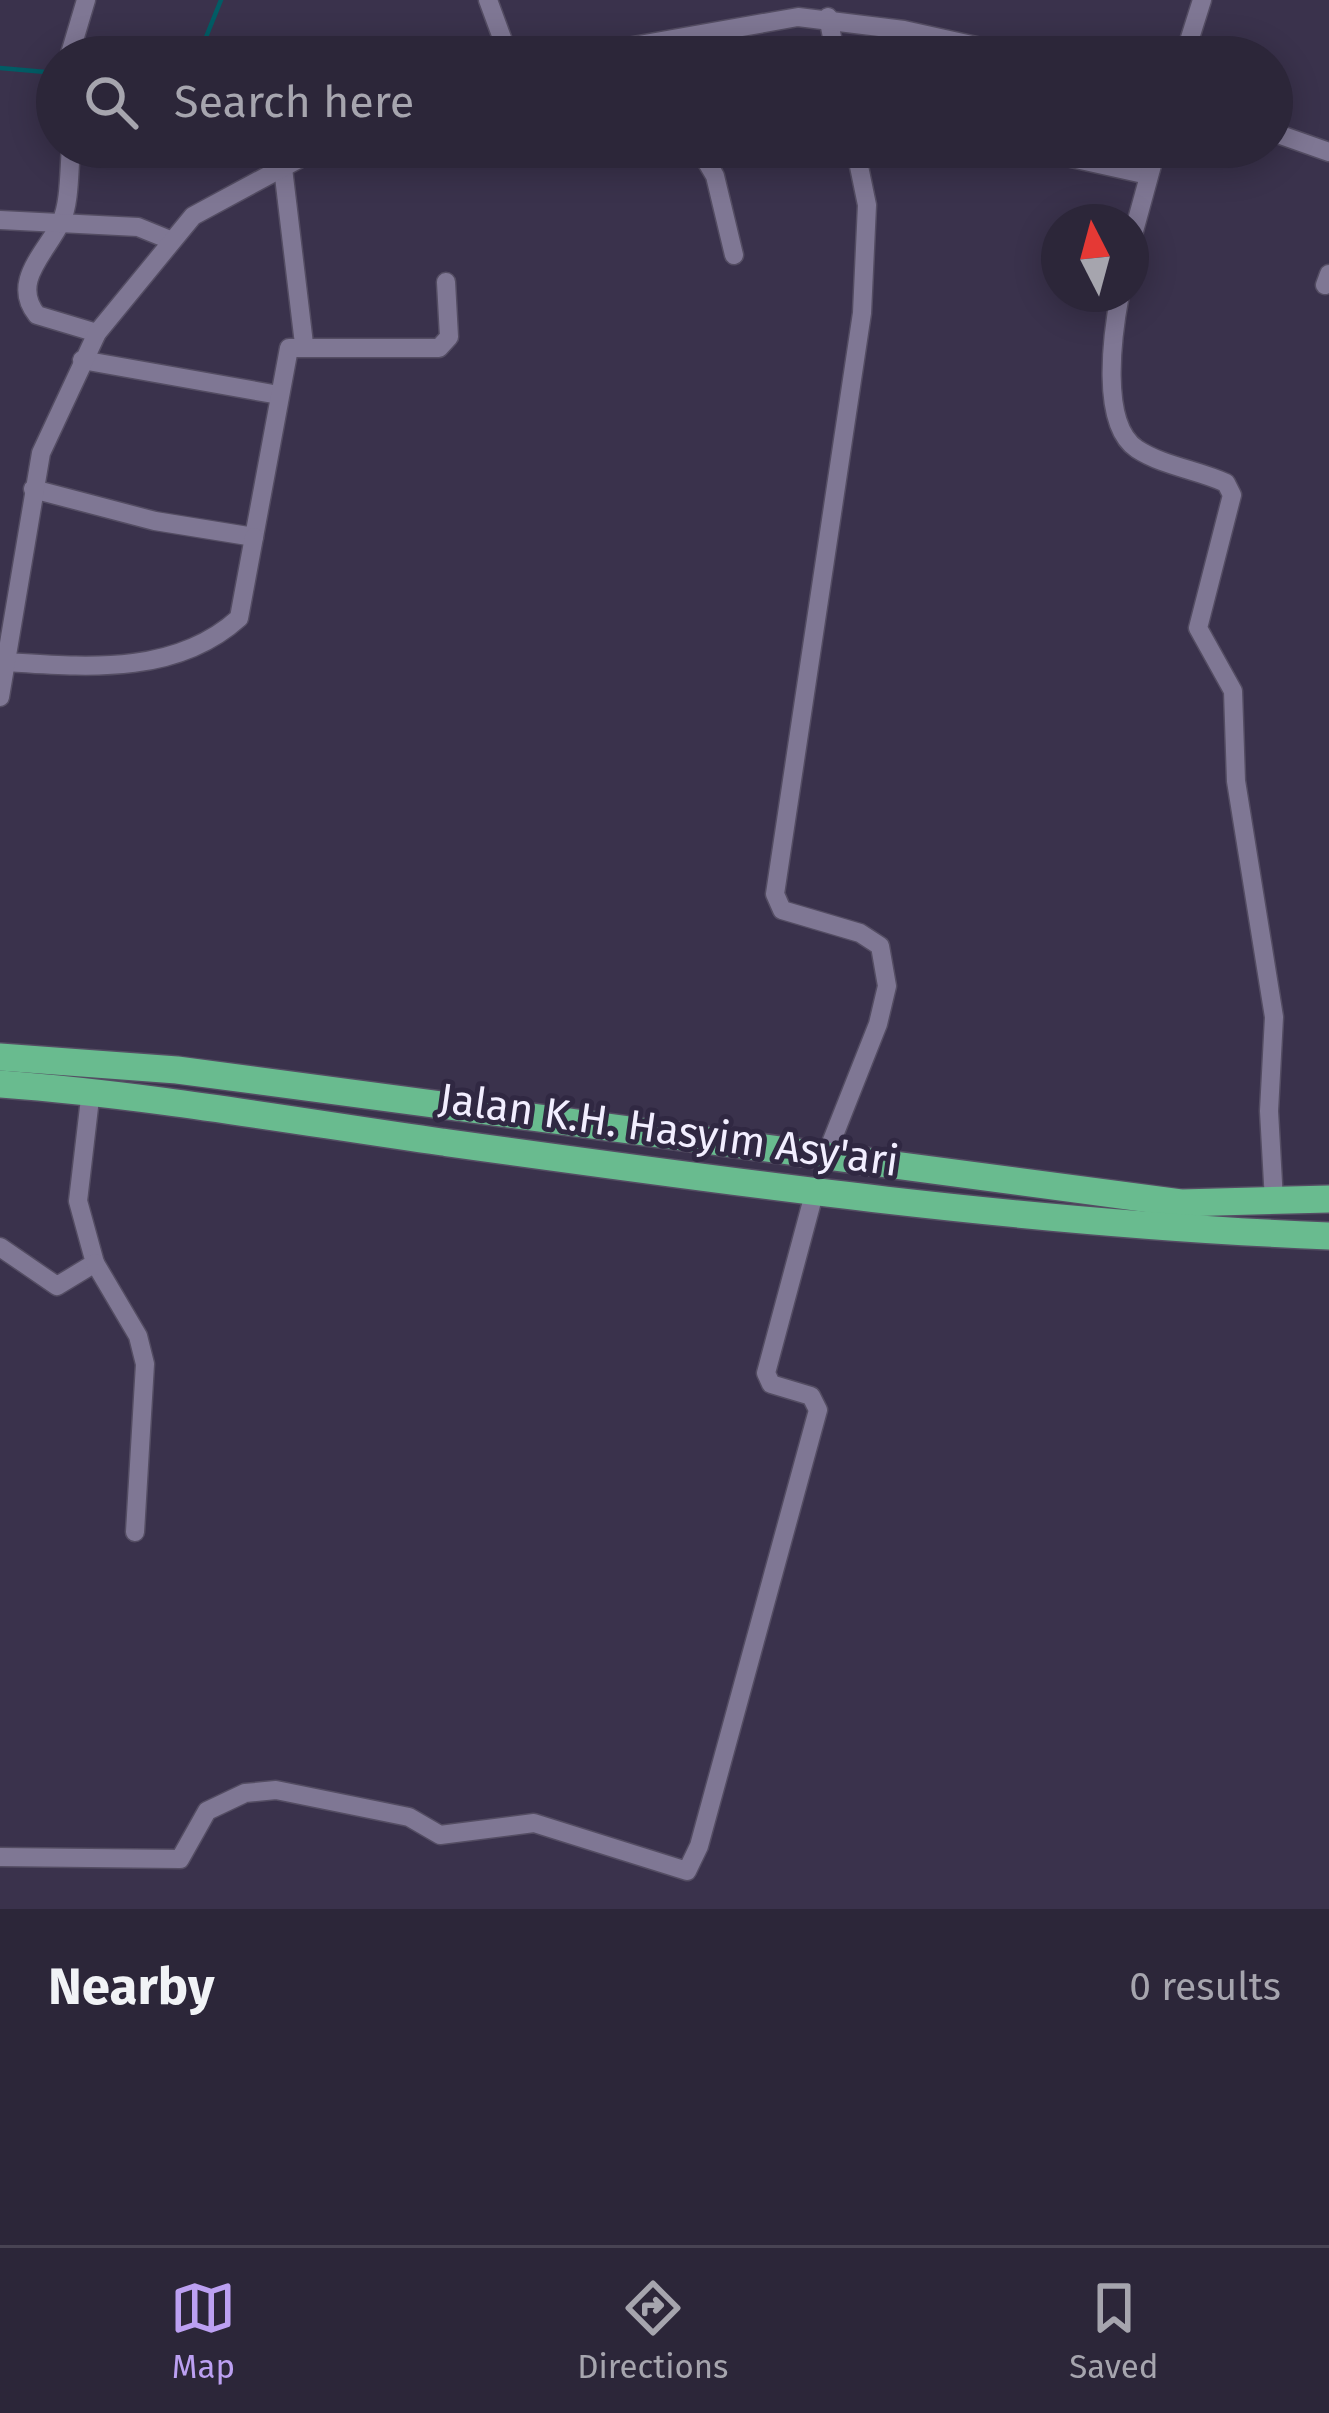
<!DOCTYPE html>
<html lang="en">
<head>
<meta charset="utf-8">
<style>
  :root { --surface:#2c2639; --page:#383244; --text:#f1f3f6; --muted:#a6a5ae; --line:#484353; --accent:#bca0f2 }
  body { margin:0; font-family:"Fira Sans",sans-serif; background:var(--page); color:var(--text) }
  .compass { position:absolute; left:1041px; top:204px; width:108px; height:108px; border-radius:50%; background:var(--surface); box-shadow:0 6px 30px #0003; rotate:354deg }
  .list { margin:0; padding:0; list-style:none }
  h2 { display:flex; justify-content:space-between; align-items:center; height:156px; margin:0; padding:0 48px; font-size:51px }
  h2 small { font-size:39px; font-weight:400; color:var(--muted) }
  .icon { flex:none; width:66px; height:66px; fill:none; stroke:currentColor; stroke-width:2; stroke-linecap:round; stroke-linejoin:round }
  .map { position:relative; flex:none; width:1329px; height:1909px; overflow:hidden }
  .search { position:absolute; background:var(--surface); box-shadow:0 6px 30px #0003; left:36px; right:36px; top:36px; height:132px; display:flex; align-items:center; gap:30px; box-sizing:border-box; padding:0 42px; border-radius:66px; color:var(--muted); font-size:45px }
  .sheet { height:336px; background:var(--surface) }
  nav { display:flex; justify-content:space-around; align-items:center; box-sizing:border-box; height:168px; border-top:3px solid var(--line); background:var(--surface); font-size:33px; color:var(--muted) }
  nav a { display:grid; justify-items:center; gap:6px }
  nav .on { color:var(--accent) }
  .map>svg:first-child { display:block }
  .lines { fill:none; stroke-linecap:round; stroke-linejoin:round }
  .stream { stroke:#025c65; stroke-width:4.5 }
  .minor-casing { stroke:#544d63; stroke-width:21 }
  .highway-casing { stroke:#544d63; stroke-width:30 }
  .minor { stroke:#7f7794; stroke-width:18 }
  .highway { stroke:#69bb8f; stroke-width:27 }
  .labels { text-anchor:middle; stroke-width:10; stroke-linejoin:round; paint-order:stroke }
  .street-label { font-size:42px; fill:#f2eeff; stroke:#302842 }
</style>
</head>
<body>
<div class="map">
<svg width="1329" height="1909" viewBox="0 0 1329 1909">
  <rect width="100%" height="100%" fill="#3a324c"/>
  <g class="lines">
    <!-- stream -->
    <g class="stream">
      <polyline points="198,57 221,0"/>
      <polyline points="0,68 57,73"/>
    </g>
    <defs>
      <g id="minor">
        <polyline points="488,0 509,57"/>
        <polyline points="828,17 836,57"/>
        <polyline points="69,57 86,0"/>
        <polyline points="571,57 798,17 904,30 1026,57"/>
        <polyline points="1184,57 1202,0"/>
        <polyline points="1272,132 1329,152"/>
        <path d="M 71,147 C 69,169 70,203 61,222 C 46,253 10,282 37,315 L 97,333"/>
        <polyline points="698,147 715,176 734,255"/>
        <polyline points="1022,147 1148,175"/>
        <polyline points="283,168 304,344"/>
        <polyline points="0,220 138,227 170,240"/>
        <polyline points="1131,242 1157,147"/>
        <polyline points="1325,285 1329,274"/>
        <path d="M 1120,294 C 1113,331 1099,424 1137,449 C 1163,466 1198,470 1226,483 L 1232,495 L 1198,628 L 1233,691 L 1236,781 L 1274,1017 L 1269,1111 L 1274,1201"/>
        <polyline points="82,360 279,395"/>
        <polyline points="33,489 155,521 254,537 289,348 439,348 449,337 446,282"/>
        <path d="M 6,662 C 85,667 175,676 239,618 L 254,537"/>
        <polyline points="0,697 41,453 97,333 193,216 321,147"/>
        <polyline points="825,1158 878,1024 887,986 880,946 860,933 782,910 775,894 862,313 867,205 855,147"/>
        <polyline points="0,1247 57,1286 95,1263 78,1201 91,1090"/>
        <polyline points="95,1263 138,1336 145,1364 135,1532"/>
        <polyline points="0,1857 180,1859 207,1811 245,1793 276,1790 409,1817 440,1835 534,1823 687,1871 699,1846 818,1410 811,1396 771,1384 766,1373 814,1194"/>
      </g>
      <g id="highway">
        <polyline points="0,1057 177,1070 1181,1203 1329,1199"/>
        <path d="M 0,1084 C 149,1095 294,1121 442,1142 C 737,1183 1031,1224 1329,1236"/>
      </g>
    </defs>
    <!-- minor casing -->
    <use href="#minor" class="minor-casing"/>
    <!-- highway casing -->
    <use href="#highway" class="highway-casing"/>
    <!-- minor -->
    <use href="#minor" class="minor"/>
    <!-- highway -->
    <use href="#highway" class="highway"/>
  </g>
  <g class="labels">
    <!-- street labels -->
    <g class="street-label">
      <text transform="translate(669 1129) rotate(8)" y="15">Jalan K.H. Hasyim Asy'ari</text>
    </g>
  </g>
</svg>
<svg class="compass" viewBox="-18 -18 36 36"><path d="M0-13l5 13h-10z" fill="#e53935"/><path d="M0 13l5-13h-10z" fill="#a6a5ae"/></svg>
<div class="search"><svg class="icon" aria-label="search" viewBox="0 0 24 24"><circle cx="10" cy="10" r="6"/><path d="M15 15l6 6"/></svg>Search here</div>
</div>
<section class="sheet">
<h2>Nearby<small>0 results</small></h2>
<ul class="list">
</ul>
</section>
<nav>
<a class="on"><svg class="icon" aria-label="map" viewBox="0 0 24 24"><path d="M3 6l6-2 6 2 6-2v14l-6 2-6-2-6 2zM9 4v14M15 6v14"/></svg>Map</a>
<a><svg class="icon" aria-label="directions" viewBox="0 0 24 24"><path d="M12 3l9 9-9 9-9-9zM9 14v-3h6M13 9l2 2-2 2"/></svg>Directions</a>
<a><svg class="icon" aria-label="saved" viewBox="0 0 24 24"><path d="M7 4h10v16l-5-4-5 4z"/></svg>Saved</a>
</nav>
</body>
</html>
